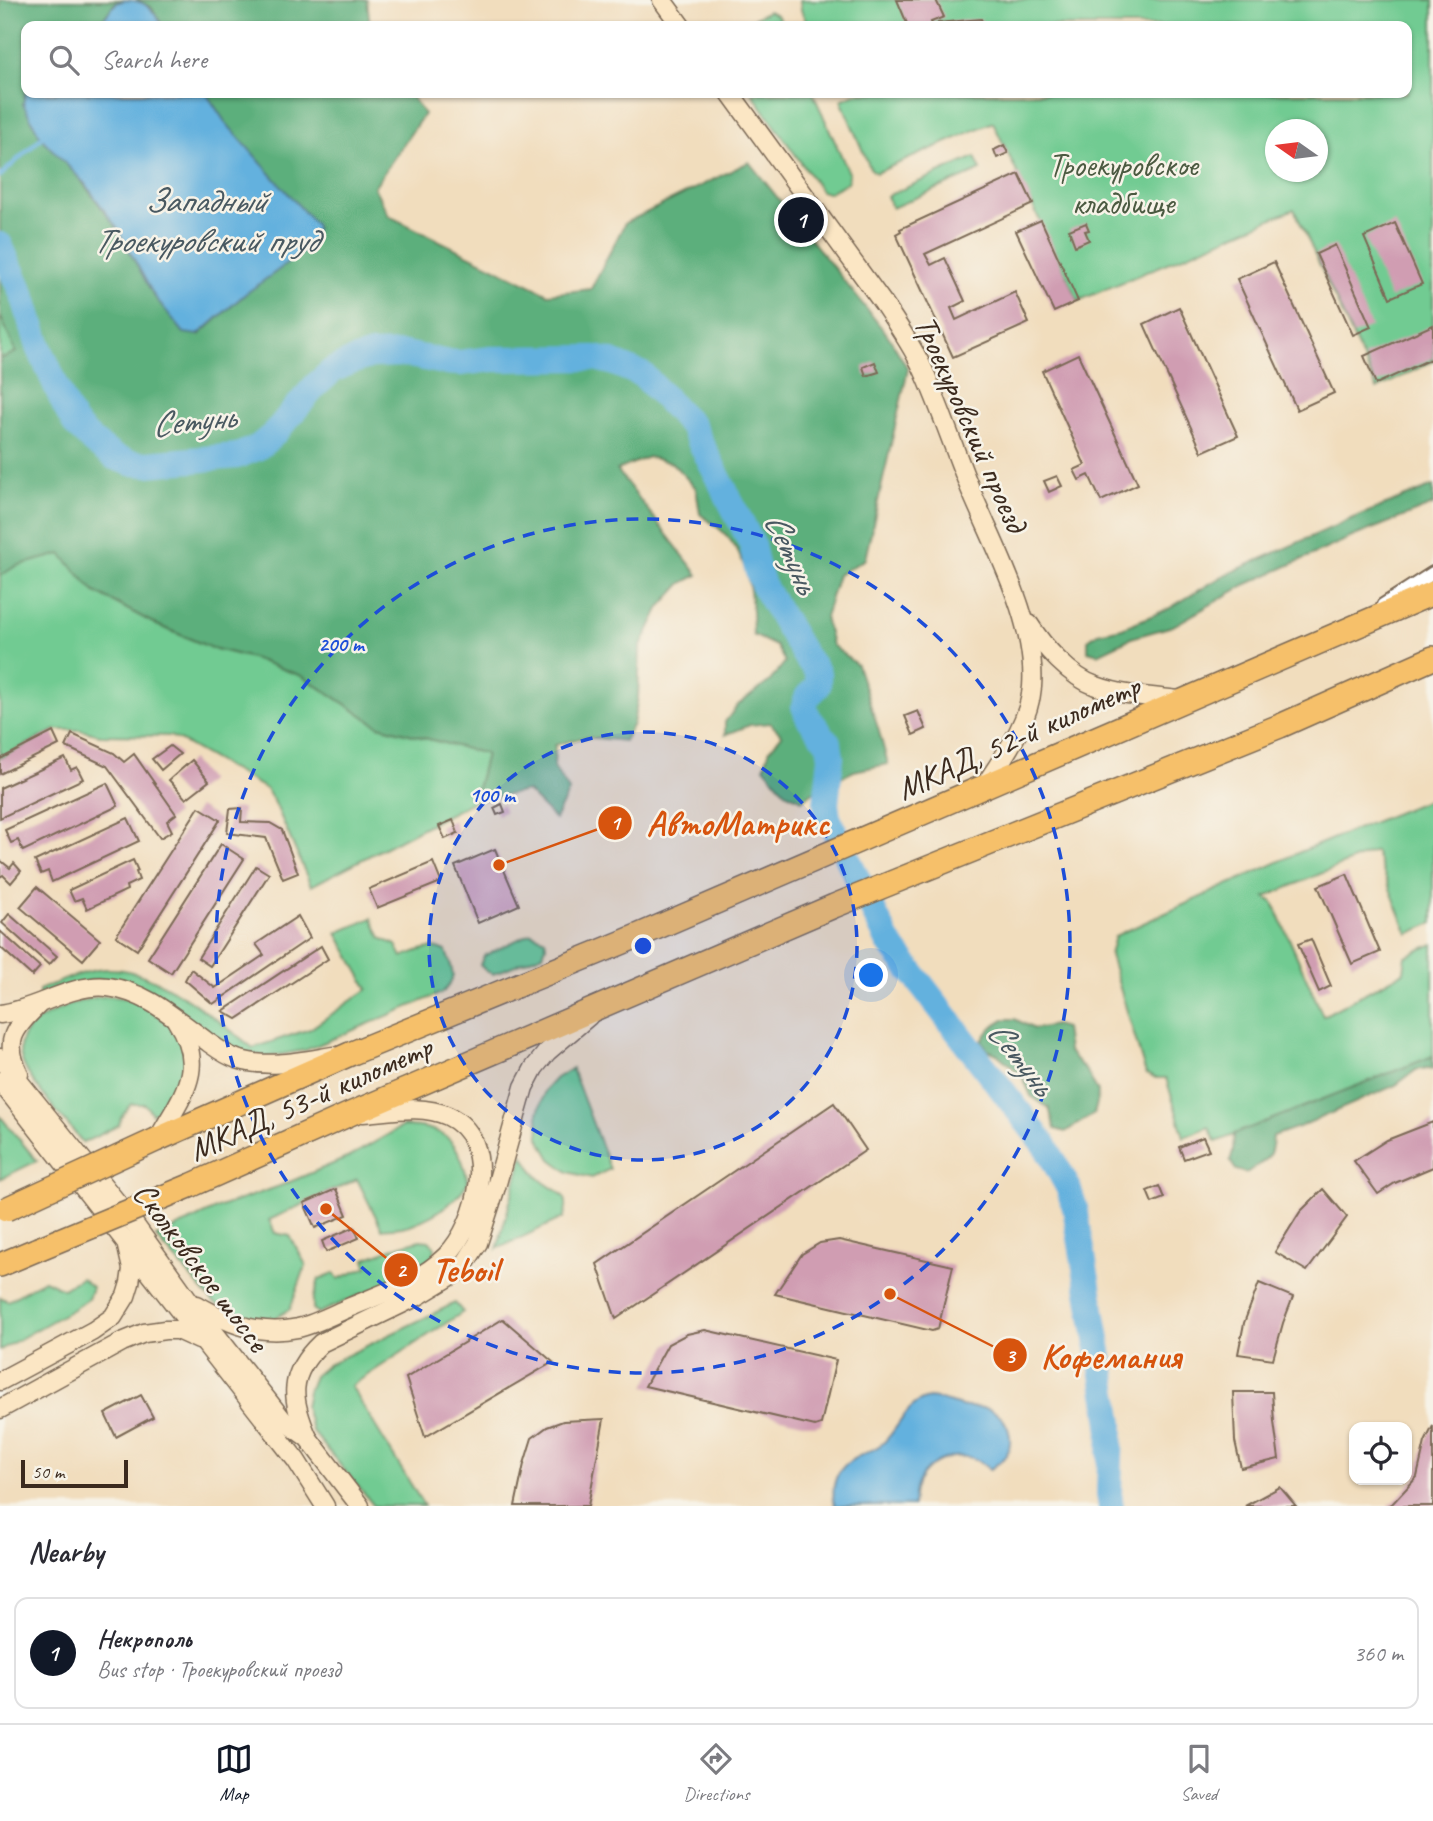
<!DOCTYPE html>
<html lang="en">
<head>
<meta charset="utf-8">
<style>
  :root { --surface:#fff; --page:#f7f7f7; --text:#2b2b33; --muted:#7c7c81; --line:#e1e1e2; --accent:#111827 }
  body { margin:0; font-family:Caveat,sans-serif; background:var(--page); color:var(--text) }
  .controls { position:absolute; right:21px; bottom:21px; display:grid; overflow:hidden; border-radius:14px; box-shadow:0 2px 5px #0004 }
  .controls button { width:63px; height:63px; display:grid; place-items:center; padding:0; border:0; border-bottom:2px solid var(--line); background:var(--surface); color:var(--text); font:35px sans-serif }
  .compass { position:absolute; left:1265px; top:119px; width:63px; height:63px; border-radius:50%; background:var(--surface); box-shadow:0 2px 5px #0004; rotate:284deg }
  .scale { position:absolute; left:21px; bottom:18px; width:107px; box-sizing:border-box; padding-left:7px; border:4px solid #3b2a1e; border-top:0; font-size:19px; line-height:24px; white-space:nowrap; color:#3b2a1e; -webkit-text-stroke:5px #f7f3e8; paint-order:stroke }
  .you { position:absolute; left:872px; top:976px; width:24px; height:24px; margin:-18px; border:5px solid #fff; border-radius:50%; background:#1a73e8; box-shadow:0 0 0 10px #1a73e833 }
  .badge { display:grid; place-items:center; width:46px; height:46px; border-radius:50%; background:var(--accent); color:#fff; font-size:23px; font-weight:700 }
  .pin { position:absolute; translate:-50% -50%; border:4px solid #fff; box-shadow:0 2px 7px #0006 }
  .list { margin:0; padding:0; list-style:none }
  h2 { display:flex; justify-content:space-between; align-items:center; height:91px; margin:0; padding:0 28px; font-size:30px }
  h2 small { font-size:23px; font-weight:400; color:var(--muted) }
  .list li { display:grid; grid-template-columns:46px 1fr auto; gap:21px; align-items:center; box-sizing:border-box; height:112px; margin:0 14px 14px; padding:0 14px; border:2px solid var(--line); border-radius:14px }
  .list b { display:block; font-size:26px; white-space:nowrap }
  .list p { margin:0; font-size:23px; white-space:nowrap; color:var(--muted) }
  .list em { font-size:23px; font-style:normal; color:var(--muted) }
  .icon { flex:none; width:38px; height:38px; fill:none; stroke:currentColor; stroke-width:2; stroke-linecap:round; stroke-linejoin:round }
  .map { position:relative; flex:none; width:1433px; height:1506px; overflow:hidden }
  .search { position:absolute; background:var(--surface); box-shadow:0 2px 5px #0004; left:21px; right:21px; top:21px; height:77px; display:flex; align-items:center; gap:18px; box-sizing:border-box; padding:0 24px; border-radius:14px; color:var(--muted); font-size:26px }
  .sheet { height:217px; background:var(--surface) }
  nav { display:flex; justify-content:space-around; align-items:center; box-sizing:border-box; height:98px; border-top:2px solid var(--line); background:var(--surface); font-size:19px; color:var(--muted) }
  nav a { display:grid; justify-items:center; gap:4px }
  nav .on { color:var(--accent) }
  .map>svg:first-child { display:block }
  .green { fill:#71cb92; stroke:#567a58; stroke-width:2; fill-rule:evenodd }
  .forest { fill:#5caf7c; stroke:#4c6c4d; stroke-width:2 }
  .water { fill:#64b1de; stroke:#506e7e; stroke-width:2 }
  .lines { fill:none; stroke-linecap:round; stroke-linejoin:round }
  .stream { stroke:#64b1de; stroke-width:4.5 }
  .river { stroke:#64b1de; stroke-width:26 }
  .building { fill:#d09db2 }
  .street-casing { stroke:#7b6956; stroke-width:16 }
  .secondary-casing { stroke:#7b6956; stroke-width:21 }
  .highway-casing { stroke:#7b6956; stroke-width:26 }
  .street { stroke:#fff; stroke-width:12 }
  .secondary { stroke:#fbe6c4; stroke-width:18 }
  .highway { stroke:#f6c06b; stroke-width:23 }
  .highway-bridge-casing { stroke:#7b6956; stroke-width:26; stroke-linecap:butt }
  .highway-bridge { stroke:#f6c06b; stroke-width:23 }
  .ring { fill:none; stroke:#1d4ed8; stroke-width:3.5; stroke-dasharray:12 9 }
  .labels { text-anchor:middle; stroke-width:5; stroke-linejoin:round; paint-order:stroke }
  .park-label { font-size:33px; fill:#4b5a41; stroke:#f7f3e8 }
  .street-label { font-size:33px; fill:#3b2a1e; stroke:#f7f3e8 }
  .water-label { font-size:35px; font-style:italic; fill:#495961; stroke:#f7f3e8 }
  .centre { fill:#1d4ed8; stroke:#f7f3e8; stroke-width:3.5 }
  .ring-label { font-size:21px; text-anchor:middle; font-weight:bold; fill:#1d4ed8; stroke:#f7f3e8; stroke-width:5; stroke-linejoin:round; paint-order:stroke }
  .leader { fill:none; stroke:#d7540e; stroke-width:2.5 }
  .callout-dot { fill:#d7540e; stroke:#f7f3e8; stroke-width:2.5 }
  .mark-label { font-size:21px; text-anchor:middle; font-weight:bold; fill:#fff }
  .callout-label { font-size:35px; text-anchor:middle; font-weight:bold; fill:#d7540e; stroke:#f7f3e8; stroke-width:5; stroke-linejoin:round; paint-order:stroke }
</style>
</head>
<body>
<div class="map">
<svg width="1433" height="1506" viewBox="0 0 1433 1506">
  <rect width="100%" height="100%" fill="#f7f3e8"/>
  <filter id="ink" filterUnits="userSpaceOnUse"><feTurbulence type="fractalNoise" baseFrequency=".0143" numOctaves="2"/><feDisplacementMap in="SourceGraphic" scale="14" xChannelSelector="R" yChannelSelector="G"/><feConvolveMatrix kernelMatrix="1 2 1 2 8 2 1 2 1" color-interpolation-filters="sRGB"/></filter>
  <filter id="wash" filterUnits="userSpaceOnUse"><feTurbulence type="fractalNoise" baseFrequency=".00686" numOctaves="4" result="noise"/><feDisplacementMap in="SourceGraphic" scale="28" xChannelSelector="R" yChannelSelector="G"/><feGaussianBlur stdDeviation="1.57" result="paint"/><feColorMatrix in="noise" values="0 0 0 0 0 0 0 0 0 0 0 0 0 0 0 0 0 1.4 0 .05"/><feComposite in="paint" operator="in"/></filter>
  <g filter="url(#wash)">
    <rect width="100%" height="100%" fill="#f1ddbd"/>
    <!-- green -->
    <g class="green">
      <path d="M 800,0 L 1433,0 L 1433,361 L 1377,389 L 1294,209 L 1078,301 L 993,122 L 876,173 L 870,168 L 841,100 L 857,93 L 1407,93 L 1407,26 L 808,26 L 801,10 ZM 1276,130 L 1318,130 L 1318,172 L 1276,172 Z"/>
      <polygon points="768,11 777,15 783,26 740,26"/>
      <polygon points="752,93 813,93 849,173 848,182 828,193 821,191"/>
      <polygon points="975,157 981,170 892,208 887,196"/>
      <polygon points="0,315 53,433 95,592 157,625 212,648 252,658 302,676 379,726 486,754 474,801 311,886 275,803 266,789 181,741 170,736 100,735 80,730 56,730 0,758"/>
      <polygon points="1433,798 1433,923 1408,934 1375,851 1265,897 1273,902 1323,1016 1404,972 1406,956 1433,944 1433,1056 1216,1142 1209,1127 1184,1137 1166,1078 1155,1078 1146,1074 1110,955 1115,936 1300,852"/>
      <path d="M 372,918 L 381,938 L 396,945 L 402,957 C 418,951 430,944 446,951 C 452,970 459,978 442,993 L 306,1050 L 267,1057 L 242,1052 L 211,1037 L 182,1013 L 152,992 L 127,982 L 97,979 L 39,996 L 39,990 C 61,981 89,968 112,969 C 159,970 217,1020 253,1048 L 310,1029 L 368,989 L 337,933 Z"/>
      <polygon points="531,933 545,939 546,946 543,954 493,974 486,971 480,965 484,956"/>
      <path d="M 107,996 L 125,998 L 141,1004 L 176,1028 L 190,1062 L 169,1105 L 152,1114 L 145,1104 L 131,1104 L 121,1117 L 119,1125 L 83,1143 C 72,1129 60,1116 49,1102 C 24,1071 0,1041 46,1016 C 66,1005 84,998 107,996 Z"/>
      <polygon points="572,1069 610,1169 592,1178 568,1172 551,1159 539,1138 538,1113 545,1090 556,1078"/>
      <polygon points="0,1116 37,1161 0,1179"/>
      <path d="M 403,1126 C 446,1126 460,1142 468,1182 C 456,1203 432,1217 410,1225 C 401,1228 391,1228 382,1229 L 357,1179 L 269,1220 L 275,1233 L 290,1236 L 306,1265 L 290,1309 L 267,1323 L 232,1315 L 213,1302 L 156,1237 L 220,1207 L 280,1186 L 347,1158 Z"/>
      <path d="M 523,1155 C 528,1164 533,1172 540,1179 C 555,1193 574,1192 563,1218 L 497,1249 Z"/>
      <polygon points="420,1240 429,1241 435,1247 434,1257 422,1268 319,1313 313,1309 313,1300 319,1279 334,1273 338,1279 367,1267 365,1259 399,1246"/>
      <polygon points="81,1278 92,1287 88,1299 73,1309 0,1350 0,1297 8,1301 44,1280 63,1289"/>
      <polygon points="455,1303 463,1312 351,1386 424,1506 374,1506 312,1431 305,1407 308,1391 314,1376 327,1365"/>
    </g>
    <!-- forest -->
    <g class="forest">
      <path d="M 0,0 L 125,0 L 115,3 L 98,26 L 26,26 L 26,90 L 23,104 L 117,228 L 154,296 L 199,335 L 244,295 L 225,122 L 206,93 L 409,93 L 424,114 L 374,187 L 389,216 L 548,294 L 591,289 L 625,223 L 749,162 L 889,337 L 908,369 L 865,559 L 838,575 L 825,617 L 832,645 L 857,665 L 878,728 L 888,764 L 854,771 L 819,788 L 802,800 L 785,792 L 764,767 L 770,749 L 782,735 L 770,723 L 750,725 L 725,735 L 725,722 L 738,705 L 770,681 L 785,662 L 776,646 L 753,635 C 752,600 751,562 726,535 C 719,527 708,521 700,514 L 696,488 L 672,463 L 648,457 L 617,470 L 698,575 L 682,583 L 660,607 L 640,648 L 638,697 L 633,724 L 624,741 L 585,737 L 555,745 L 554,767 L 569,791 L 555,819 L 527,791 L 474,801 L 486,754 L 379,726 L 302,676 L 252,658 L 212,648 L 157,625 L 95,592 L 61,554 L 16,566 L 0,576 L 0,357 L 4,358 L 16,352 L 0,315 Z"/>
      <polygon points="136,0 367,0 370,26 163,26 151,7"/>
      <polygon points="1433,486 1433,505 1352,537 1245,585 1173,626 1131,638 1098,654 1088,651 1088,640 1098,633 1122,628 1168,609 1223,576 1353,518"/>
      <path d="M 1004,1019 L 1015,1019 L 1034,1029 L 1055,1025 L 1065,1028 L 1068,1051 L 1087,1072 L 1098,1092 L 1097,1103 L 1094,1114 L 1065,1132 L 1055,1129 L 1049,1108 L 1031,1096 L 1022,1075 L 997,1054 L 988,1050 L 982,1041 C 988,1030 993,1025 1004,1019 Z"/>
      <path d="M 1433,1056 L 1433,1069 L 1428,1068 L 1416,1070 L 1396,1085 L 1299,1127 L 1273,1136 C 1272,1160 1266,1160 1246,1173 L 1236,1170 L 1230,1161 L 1233,1151 L 1234,1134 Z"/>
    </g>
    <!-- water -->
    <g class="water">
      <path d="M 125,0 C 147,0 152,9 163,26 L 98,26 L 116,3 Z"/>
      <polygon points="26,90 26,93 206,93 225,122 316,225 315,234 310,247 244,295 198,335 184,333 154,296 117,228 85,184 41,138 23,104"/>
      <path d="M 929,1398 C 942,1399 954,1405 967,1407 C 974,1408 983,1407 989,1409 C 1007,1416 1016,1438 1006,1455 C 1002,1461 995,1466 989,1470 C 973,1448 937,1455 922,1475 C 914,1485 914,1494 913,1506 L 835,1506 C 832,1496 833,1483 838,1474 C 849,1455 869,1455 883,1443 C 899,1429 906,1402 929,1398 Z"/>
    </g>
    <g class="lines">
      <!-- stream -->
      <polyline class="stream" points="0,176 41,138"/>
      <!-- river -->
      <polyline class="river" points="0,245 24,298 39,347 65,406 75,424 92,441 114,457 131,463 147,464 237,456 257,448 272,436 316,385 333,370 350,362 372,355 405,354 444,362 460,363 492,359 595,358 612,362 643,375 692,426 752,544 757,569 764,587 803,653 818,673 818,686 807,697 804,706 808,717 829,744 831,757 826,804 828,818 888,941 1046,1147 1068,1187 1075,1208 1111,1423 1109,1494 1111,1506"/>
    </g>
    <g id="blocks">
      <!-- building -->
      <g class="building">
        <polygon points="897,0 936,0 944,17 931,22 933,26 908,26"/>
        <polygon points="981,19 984,26 939,26 938,23"/>
        <polygon points="1004,145 1008,153 997,158 994,150"/>
        <polygon points="1019,174 1033,204 925,254 931,265 945,258 965,301 951,308 956,320 1015,292 1029,323 953,357 896,234 901,231 900,229"/>
        <polygon points="1041,220 1078,301 1054,312 1016,231"/>
        <polygon points="1086,223 1089,230 1085,231 1089,240 1075,246 1069,230"/>
        <polygon points="1395,223 1422,284 1390,298 1364,237"/>
        <polygon points="1335,245 1371,327 1353,335 1316,254"/>
        <polygon points="1274,262 1334,393 1297,410 1237,279"/>
        <polygon points="1179,307 1238,436 1202,452 1144,324"/>
        <polygon points="1433,325 1433,358 1376,384 1364,356"/>
        <polygon points="1078,354 1138,484 1101,501 1089,475 1079,480 1074,470 1085,465 1042,371"/>
        <polygon points="875,362 879,372 866,376 863,367"/>
        <polygon points="1057,476 1062,486 1049,492 1044,481"/>
        <polygon points="918,711 926,729 913,735 905,716"/>
        <polygon points="53,732 59,745 0,774 0,759"/>
        <polygon points="72,734 114,753 124,762 134,754 176,814 167,821 172,831 160,838 107,766 66,747"/>
        <polygon points="170,746 180,754 161,770 152,759"/>
        <polygon points="65,758 71,770 77,767 83,779 0,818 0,788"/>
        <polygon points="192,760 209,781 186,799 169,780"/>
        <polygon points="107,783 118,806 23,851 18,840 11,843 5,830"/>
        <polygon points="502,804 505,812 497,815 494,808"/>
        <polygon points="199,807 220,820 137,950 116,936"/>
        <polygon points="242,808 241,822 270,823 282,830 298,873 283,879 266,838 227,833 230,809"/>
        <polygon points="128,818 139,841 52,882 48,871 41,874 35,861"/>
        <polygon points="453,820 458,833 445,839 439,826"/>
        <polygon points="221,844 244,859 171,973 148,958"/>
        <polygon points="495,849 519,905 478,923 455,866"/>
        <polygon points="0,860 10,868 14,863 21,871 11,883 3,875 0,877"/>
        <polygon points="133,860 138,871 136,872 139,880 126,886 127,890 87,909 82,898 74,901 69,890"/>
        <polygon points="433,862 441,882 377,908 369,889"/>
        <polygon points="256,866 269,874 210,966 198,958"/>
        <polygon points="1347,874 1380,952 1352,964 1318,886"/>
        <polygon points="37,887 100,940 83,960 20,907"/>
        <polygon points="9,914 57,956 49,965 2,923"/>
        <polygon points="298,916 310,938 213,1004 185,980 191,969 215,988 264,955 256,944"/>
        <polygon points="0,931 40,967 32,976 0,947"/>
        <polygon points="1311,939 1331,986 1319,992 1298,944"/>
        <polygon points="321,946 328,959 237,1019 223,1011"/>
        <polygon points="834,1103 866,1150 616,1319 597,1264"/>
        <polygon points="1433,1122 1433,1167 1395,1183 1378,1194 1354,1161 1387,1140"/>
        <polygon points="1203,1137 1209,1150 1184,1159 1179,1147"/>
        <polygon points="1159,1186 1164,1198 1152,1203 1147,1191"/>
        <polygon points="336,1189 347,1215 315,1228 304,1203"/>
        <polygon points="1323,1189 1347,1217 1307,1271 1275,1252 1300,1212"/>
        <polygon points="354,1227 359,1238 326,1252 322,1241"/>
        <polygon points="839,1240 953,1266 938,1329 932,1331 775,1294 802,1254 820,1243"/>
        <polygon points="1259,1283 1293,1297 1283,1323 1273,1359 1238,1354 1244,1323"/>
        <polygon points="503,1319 553,1362 425,1437 406,1378"/>
        <polygon points="705,1330 836,1360 821,1424 815,1426 645,1386 668,1344 687,1334"/>
        <polygon points="1233,1392 1272,1392 1274,1422 1279,1459 1241,1468 1235,1441"/>
        <polygon points="141,1395 153,1417 116,1437 105,1414"/>
        <polygon points="604,1419 588,1506 515,1506 524,1464 532,1438 547,1427 563,1421"/>
        <polygon points="1433,1426 1433,1506 1387,1506 1393,1503 1417,1477 1425,1442"/>
        <polygon points="1280,1487 1296,1506 1245,1506"/>
      </g>
    </g>
  </g>
  <g filter="url(#ink)">
    <use href="#blocks" fill-opacity="0" stroke="#7b6956" stroke-width="2"/>
    <g class="lines">
      <defs>
        <polyline id="street" points="1383,605 1433,573"/>
        <g id="secondary">
          <polyline points="662,0 681,26"/>
          <path d="M 730,93 L 883,303 C 897,324 911,344 922,367 C 940,406 953,447 969,486 C 994,547 1037,621 1032,687 C 1029,724 1003,757 984,787"/>
          <path d="M 1029,624 C 1043,646 1070,677 1096,686 C 1123,696 1153,697 1181,700"/>
          <path d="M 0,1014 C 37,1010 70,983 108,987 C 147,992 174,1018 205,1040 C 215,1047 225,1055 237,1059 C 267,1069 302,1061 333,1056"/>
          <polyline points="0,1058 132,1221 188,1299 283,1420 308,1438 360,1506"/>
          <path d="M 19,1074 C 3,1040 14,1029 38,1005"/>
          <polyline points="0,1081 296,1460 325,1506"/>
          <path d="M 158,1139 C 182,1095 208,1069 176,1020"/>
          <path d="M 197,1305 C 219,1317 240,1329 266,1330 C 277,1331 288,1330 298,1328 C 315,1324 332,1315 348,1308 C 381,1294 420,1282 446,1256 C 478,1224 500,1140 448,1116 C 423,1104 390,1111 363,1113"/>
          <polyline points="0,1381 93,1331 113,1317 126,1296 130,1283 132,1269 127,1247"/>
          <polyline points="0,1409 122,1342 144,1333 165,1330 177,1330 199,1340"/>
          <path d="M 308,1438 C 291,1399 287,1375 321,1343 L 416,1297 L 461,1270 L 478,1243 L 496,1187 L 524,1087 L 534,1068 L 547,1052 L 589,1016"/>
        </g>
        <g id="highway">
          <polyline points="158,1139 350,1054 621,943 1433,593"/>
          <polyline points="192,1185 350,1114 834,906 1280,726 1433,658"/>
          <polyline points="0,1265 38,1249"/>
        </g>
      </defs>
      <!-- street casing -->
      <use href="#street" class="street-casing"/>
      <!-- secondary casing -->
      <use href="#secondary" class="secondary-casing"/>
      <!-- highway casing -->
      <use href="#highway" class="highway-casing"/>
      <!-- street -->
      <use href="#street" class="street"/>
      <!-- secondary -->
      <use href="#secondary" class="secondary"/>
      <!-- highway -->
      <use href="#highway" class="highway"/>
      <defs>
        <g id="highway-bridge">
          <polyline points="6,1209 158,1139"/>
          <polyline points="38,1249 192,1185"/>
        </g>
      </defs>
      <!-- highway-bridge casing -->
      <use href="#highway-bridge" class="highway-bridge-casing"/>
      <!-- highway-bridge -->
      <use href="#highway-bridge" class="highway-bridge"/>
    </g>
  </g>
  <!-- distance rings -->
  <circle cx="643" cy="946" r="214" fill="#1d4ed8" fill-opacity=".12"/>
  <g class="ring">
    <circle cx="643" cy="946" r="214"/>
    <circle cx="643" cy="946" r="427"/>
  </g>
  <g class="labels">
    <!-- park labels -->
    <g class="park-label">
      <text x="1123" y="176">Троекуровское<tspan x="1123" dy="38">кладбище</tspan></text>
    </g>
    <!-- street labels -->
    <g class="street-label">
      <text transform="translate(972 423) rotate(66)" y="12">Троекуровский проезд</text>
      <text transform="translate(1018 736) rotate(-24)" y="12">МКАД, 52-й километр</text>
      <text transform="translate(310 1097) rotate(-24)" y="12">МКАД, 53-й километр</text>
      <text transform="translate(202 1266) rotate(53)" y="12">Сколковское шоссе</text>
    </g>
    <!-- water labels -->
    <g class="water-label">
      <text x="205" y="212">Западный<tspan x="205" dy="40">Троекуровский пруд</tspan></text>
      <text transform="translate(193 420) rotate(-6)" y="12">Сетунь</text>
      <text transform="translate(792 552) rotate(66)" y="12">Сетунь</text>
      <text transform="translate(1021 1057) rotate(52)" y="12">Сетунь</text>
    </g>
  </g>
  <circle cx="643" cy="946" r="10" class="centre"/>
  <g class="ring-label">
    <text x="341" y="651">200 m</text>
    <text x="492" y="802">100 m</text>
  </g>
  <!-- callouts -->
  <path class="leader" d="M499 865L615 823M326 1209L401 1270M890 1294L1010 1355"/>
  <g class="callout-dot">
    <circle cx="499" cy="865" r="7"/>
    <circle cx="326" cy="1209" r="7"/>
    <circle cx="890" cy="1294" r="7"/>
    <circle cx="615" cy="823" r="18"/>
    <circle cx="401" cy="1270" r="18"/>
    <circle cx="1010" cy="1355" r="18"/>
  </g>
  <g class="mark-label">
    <text x="615" y="830">1</text>
    <text x="401" y="1277">2</text>
    <text x="1010" y="1363">3</text>
  </g>
  <g class="callout-label">
    <text x="738" y="835">АвтоМатрикс</text>
    <text x="465" y="1282">Teboil</text>
    <text x="1111" y="1368">Кофемания</text>
  </g>
</svg>
<div class="controls">
<button><svg class="icon" aria-label="locate" viewBox="0 0 24 24"><circle cx="12" cy="12" r="6"/><path d="M12 2v4M12 18v4M2 12h4M18 12h4"/></svg></button>
</div>
<svg class="compass" viewBox="-18 -18 36 36"><path d="M0-13l5 13h-10z" fill="#e53935"/><path d="M0 13l5-13h-10z" fill="#7c7c81"/></svg>
<div class="scale">50 m</div>
<div class="you"></div>
<div class="pin badge" style="left:801px;top:220px">1</div>
<div class="search"><svg class="icon" aria-label="search" viewBox="0 0 24 24"><circle cx="10" cy="10" r="6"/><path d="M15 15l6 6"/></svg>Search here</div>
</div>
<section class="sheet">
<h2>Nearby<small></small></h2>
<ul class="list">
<li><span class="badge">1</span><div><b>Некрополь</b><p>Bus stop · Троекуровский проезд</p></div><em>360 m</em></li>
</ul>
</section>
<nav>
<a class="on"><svg class="icon" aria-label="map" viewBox="0 0 24 24"><path d="M3 6l6-2 6 2 6-2v14l-6 2-6-2-6 2zM9 4v14M15 6v14"/></svg>Map</a>
<a><svg class="icon" aria-label="directions" viewBox="0 0 24 24"><path d="M12 3l9 9-9 9-9-9zM9 14v-3h6M13 9l2 2-2 2"/></svg>Directions</a>
<a><svg class="icon" aria-label="saved" viewBox="0 0 24 24"><path d="M7 4h10v16l-5-4-5 4z"/></svg>Saved</a>
</nav>
</body>
</html>
